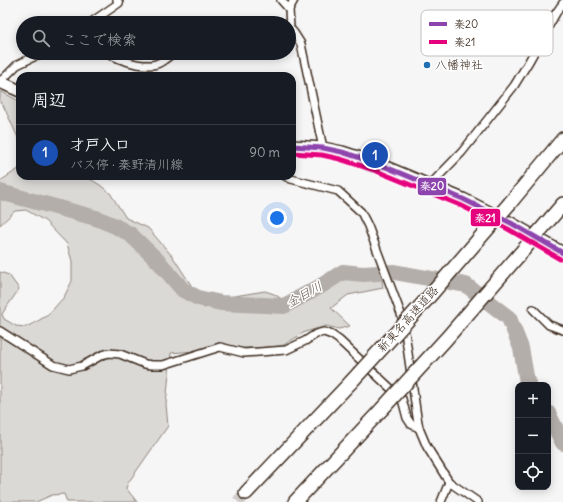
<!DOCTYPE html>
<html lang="ja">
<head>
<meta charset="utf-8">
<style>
  :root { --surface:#171b24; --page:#20242c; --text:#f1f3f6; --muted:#9ea1a6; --line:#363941; --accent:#1f6fb2 }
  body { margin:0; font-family:Delius,"Klee One",sans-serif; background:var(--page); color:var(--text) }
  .controls { position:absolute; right:12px; bottom:12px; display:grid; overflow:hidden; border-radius:8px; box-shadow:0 2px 10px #0003 }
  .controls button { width:36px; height:36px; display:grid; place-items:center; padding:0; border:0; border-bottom:1px solid var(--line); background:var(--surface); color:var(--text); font:20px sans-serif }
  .you { position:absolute; left:277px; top:218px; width:14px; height:14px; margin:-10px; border:3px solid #fff; border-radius:50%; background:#1a73e8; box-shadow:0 0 0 6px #1a73e833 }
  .badge { display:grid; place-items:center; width:26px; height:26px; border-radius:50%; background:var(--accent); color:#fff; font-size:13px; font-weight:700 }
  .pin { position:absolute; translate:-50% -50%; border:2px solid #fff; box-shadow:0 1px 4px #0006 }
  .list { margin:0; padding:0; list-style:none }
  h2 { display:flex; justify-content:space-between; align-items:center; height:52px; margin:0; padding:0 16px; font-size:17px }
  h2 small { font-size:13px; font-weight:400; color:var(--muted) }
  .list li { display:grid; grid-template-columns:26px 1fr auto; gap:12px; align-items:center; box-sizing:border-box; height:56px; padding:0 16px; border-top:1px solid var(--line) }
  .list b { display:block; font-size:15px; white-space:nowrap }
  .list p { margin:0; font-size:13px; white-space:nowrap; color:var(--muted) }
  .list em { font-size:13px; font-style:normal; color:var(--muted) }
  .icon { flex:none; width:22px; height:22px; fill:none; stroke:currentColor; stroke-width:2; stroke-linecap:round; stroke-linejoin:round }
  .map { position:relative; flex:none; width:563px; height:502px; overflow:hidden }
  .search { position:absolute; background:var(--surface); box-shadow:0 2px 10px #0003; left:16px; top:16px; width:280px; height:44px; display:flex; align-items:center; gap:10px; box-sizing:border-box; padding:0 14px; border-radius:22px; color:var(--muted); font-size:15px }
  .panel { position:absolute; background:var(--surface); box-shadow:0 2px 10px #0003; left:16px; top:72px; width:280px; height:108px; border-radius:12px }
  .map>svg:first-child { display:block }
  .green { fill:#dbd9d6; stroke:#8b827a }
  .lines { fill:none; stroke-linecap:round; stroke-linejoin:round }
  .river { stroke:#b4aeaa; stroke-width:16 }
  .highway-tunnel { stroke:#d1cdcb; stroke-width:13; stroke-dasharray:13 6; stroke-linecap:butt }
  .street-casing { stroke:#3b2a1e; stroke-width:10 }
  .primary-casing { stroke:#3b2a1e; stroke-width:14 }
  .highway-casing { stroke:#3b2a1e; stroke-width:16 }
  .street { stroke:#fff; stroke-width:7 }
  .primary { stroke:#fff; stroke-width:11 }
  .highway { stroke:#fff; stroke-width:13 }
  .highway-bridge-casing { stroke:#3b2a1e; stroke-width:16; stroke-linecap:butt }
  .highway-bridge { stroke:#fff; stroke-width:13 }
  .bus-1-casing { stroke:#fff; stroke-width:8 }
  .bus-2-casing { stroke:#fff; stroke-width:8 }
  .bus-1 { stroke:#8e44ad; stroke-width:5 }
  .bus-2 { stroke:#e5007d; stroke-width:5 }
  .poi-dot { fill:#1f6fb2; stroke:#fff; stroke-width:1.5 }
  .labels { text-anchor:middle; stroke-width:3; stroke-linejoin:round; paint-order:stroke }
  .poi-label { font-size:12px; fill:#3b2a1e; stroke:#fff; text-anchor:start }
  .street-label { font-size:12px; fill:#3b2a1e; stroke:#fff }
  .water-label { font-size:13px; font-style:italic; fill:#65584f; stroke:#fff }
  .key { fill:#fff; stroke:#c4bfbc; stroke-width:1 }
  .key-label { font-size:11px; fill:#3b2a1e }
  .line-badge { stroke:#fff; stroke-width:1.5 }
  .badge-label { font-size:11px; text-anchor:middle; font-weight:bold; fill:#fff }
</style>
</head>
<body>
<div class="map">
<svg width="563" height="502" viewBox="0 0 563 502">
  <rect width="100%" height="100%" fill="#f7f6f6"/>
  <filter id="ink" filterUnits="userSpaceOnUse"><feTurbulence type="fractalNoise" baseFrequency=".025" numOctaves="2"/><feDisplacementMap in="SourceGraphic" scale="8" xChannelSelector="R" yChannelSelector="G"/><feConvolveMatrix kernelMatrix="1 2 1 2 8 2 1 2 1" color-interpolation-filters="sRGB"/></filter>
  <g filter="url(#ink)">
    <!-- green -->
    <g class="green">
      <polygon points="0,91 17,100 20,104 20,142 3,105 0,103"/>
      <polygon points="20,168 20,176 85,176 100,185 110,193 126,218 148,228 173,257 191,285 196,303 205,308 222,298 265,291 274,294 285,301 309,289 327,276 381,274 383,288 348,295 331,308 350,326 339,329 326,326 305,332 282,346 256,348 228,348 171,353 166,404 168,426 128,483 126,488 137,502 67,502 64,494 52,495 36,502 2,502 0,499 0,272 9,275 19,289 2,314 4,319 16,326 26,327 36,322 48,315 64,297 72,281 72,261 67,244 45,221 26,210 15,211 0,225 0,181"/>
    </g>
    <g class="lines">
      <!-- river -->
      <g class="river">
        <polyline points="0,192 96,218 113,225 130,234 159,262 183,290 198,298 221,303 284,306 321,286 343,272 363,274 394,272 466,285 509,318 521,348 527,382 529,385"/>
        <polyline points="548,413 563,443"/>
      </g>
      <!-- highway-tunnel -->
      <polyline class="highway-tunnel" points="238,502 246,493"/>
      <defs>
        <g id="street">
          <polyline points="281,0 289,9"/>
          <polyline points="294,0 289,9 290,28 294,33 301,44 323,148"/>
          <polyline points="90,23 119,3 117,0"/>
          <path d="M 108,53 C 119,60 138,66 151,65 C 159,65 167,58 173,53"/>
          <polyline points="0,82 17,65 42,53"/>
          <polyline points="285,176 291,179 338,191 361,212 368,226 401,314 404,325 417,417 419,428 427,447 449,482 478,502"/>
          <polyline points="430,185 462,152 514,86 528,63 556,13 563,3"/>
          <polyline points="533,309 549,325 563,330"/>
          <polyline points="0,331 53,365 69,369 82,366 102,355 109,353 120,354 145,364 152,365 163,365 220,347 244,353 286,350 305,341 316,334 324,332 332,335 339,340 402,399 407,418 411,424 419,428"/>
          <polyline points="441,502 449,482"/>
        </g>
        <g id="primary">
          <polyline points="0,82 20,91"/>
          <polyline points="292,146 323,148 342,152 376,163 463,199 511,223 563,253"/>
        </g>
        <g id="highway">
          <polyline points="510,203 563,139"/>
          <polyline points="551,218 563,204"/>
          <polyline points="246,493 351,382"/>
          <polyline points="295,502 382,409"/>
        </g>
      </defs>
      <!-- street casing -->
      <use href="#street" class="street-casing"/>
      <!-- primary casing -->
      <use href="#primary" class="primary-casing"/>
      <!-- highway casing -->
      <use href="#highway" class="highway-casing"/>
      <!-- street -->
      <use href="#street" class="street"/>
      <!-- primary -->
      <use href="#primary" class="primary"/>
      <!-- highway -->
      <use href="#highway" class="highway"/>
      <defs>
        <g id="highway-bridge">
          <polyline points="351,382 427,299 510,203"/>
          <polyline points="382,409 446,339 551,218"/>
        </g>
      </defs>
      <!-- highway-bridge casing -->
      <use href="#highway-bridge" class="highway-bridge-casing"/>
      <!-- highway-bridge -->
      <use href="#highway-bridge" class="highway-bridge"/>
      <defs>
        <polyline id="bus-1" points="292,146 323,148 342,152 376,163 463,199 511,223 563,253"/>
        <polyline id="bus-2" points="292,153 322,155 340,159 374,170 460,205 508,229 560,259"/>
      </defs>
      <!-- bus-1 casing -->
      <use href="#bus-1" class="bus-1-casing"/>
      <!-- bus-2 casing -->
      <use href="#bus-2" class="bus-2-casing"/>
      <!-- bus-1 -->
      <use href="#bus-1" class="bus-1"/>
      <!-- bus-2 -->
      <use href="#bus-2" class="bus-2"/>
    </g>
  </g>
  <!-- markers -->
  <circle class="poi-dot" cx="427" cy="65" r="4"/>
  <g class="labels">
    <!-- poi labels -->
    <g class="poi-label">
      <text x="435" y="69">八幡神社</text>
    </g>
    <!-- street labels -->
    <g class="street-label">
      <text transform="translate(408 319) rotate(-48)" y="4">新東名高速道路</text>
    </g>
    <!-- water labels -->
    <g class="water-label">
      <text transform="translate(304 294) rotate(-29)" y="5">金目川</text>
    </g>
  </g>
  <!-- legend -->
  <rect x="421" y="10" width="132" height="46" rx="6" class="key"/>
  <rect x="429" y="22" width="18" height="4" fill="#8e44ad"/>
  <rect x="429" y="40" width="18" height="4" fill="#e5007d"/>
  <g class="key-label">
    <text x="454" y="28">秦20</text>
    <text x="454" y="46">秦21</text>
  </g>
  <g class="line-badge">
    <rect x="417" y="177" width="30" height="19" rx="4" fill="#8e44ad"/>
    <rect x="470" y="208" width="31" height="19" rx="4" fill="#e5007d"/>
  </g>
  <g class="badge-label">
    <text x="432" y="190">秦20</text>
    <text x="485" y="222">秦21</text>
  </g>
</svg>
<div class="controls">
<button>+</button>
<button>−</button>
<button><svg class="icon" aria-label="locate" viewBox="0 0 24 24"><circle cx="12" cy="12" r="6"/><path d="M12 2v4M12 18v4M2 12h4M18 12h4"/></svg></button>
</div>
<div class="you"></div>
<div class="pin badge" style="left:375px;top:155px;background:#1a4fb4">1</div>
<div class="search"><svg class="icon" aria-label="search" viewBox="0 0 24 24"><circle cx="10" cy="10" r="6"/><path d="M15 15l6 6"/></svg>ここで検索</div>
<section class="panel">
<h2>周辺<small></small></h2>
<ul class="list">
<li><span class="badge" style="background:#1a4fb4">1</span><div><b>才戸入口</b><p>バス停 · 秦野清川線</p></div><em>90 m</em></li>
</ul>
</section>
</div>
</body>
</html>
